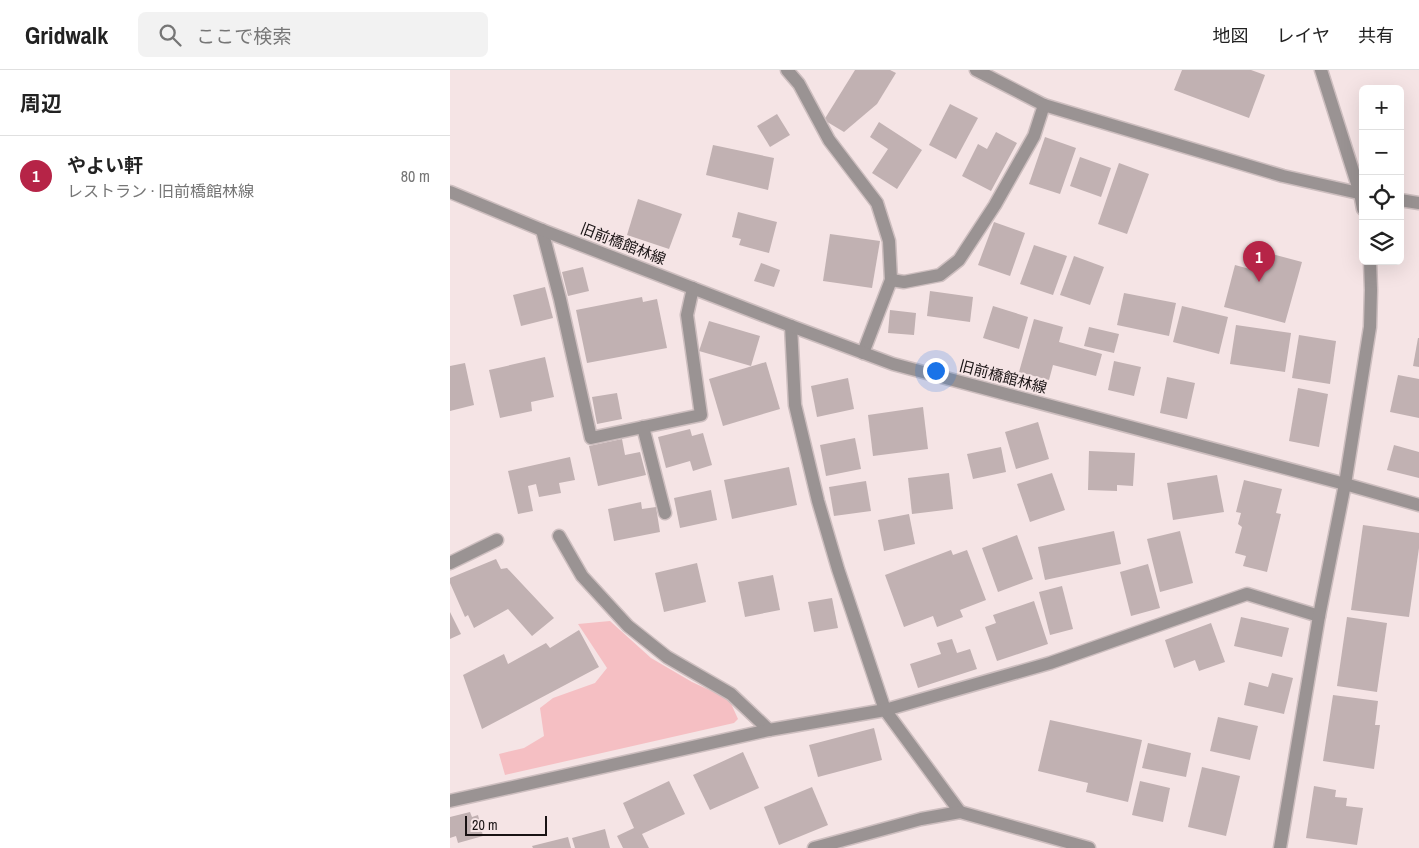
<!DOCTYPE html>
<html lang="ja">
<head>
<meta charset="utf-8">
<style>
  :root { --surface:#fff; --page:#f2f2f2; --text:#222; --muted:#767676; --line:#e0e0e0; --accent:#b62447 }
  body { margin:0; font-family:"Archivo Narrow","Noto Sans JP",sans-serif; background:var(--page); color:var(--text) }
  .controls { position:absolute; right:15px; top:15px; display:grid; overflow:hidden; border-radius:8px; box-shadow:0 5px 20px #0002 }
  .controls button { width:45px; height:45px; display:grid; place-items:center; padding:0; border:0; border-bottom:1px solid var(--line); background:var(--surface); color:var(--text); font:25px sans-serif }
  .scale { position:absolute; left:15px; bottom:12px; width:82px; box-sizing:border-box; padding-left:5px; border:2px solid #191314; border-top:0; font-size:14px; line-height:18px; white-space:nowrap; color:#191314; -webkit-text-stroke:4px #f5e4e5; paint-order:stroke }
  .you { position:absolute; left:485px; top:300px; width:18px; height:18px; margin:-12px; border:4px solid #fff; border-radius:50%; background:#1a73e8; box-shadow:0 0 0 8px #1a73e833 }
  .badge { display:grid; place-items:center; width:32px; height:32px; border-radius:50%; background:var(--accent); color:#fff; font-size:16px; font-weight:700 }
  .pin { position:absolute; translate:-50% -41px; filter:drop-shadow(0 1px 2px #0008) }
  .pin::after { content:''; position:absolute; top:26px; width:18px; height:15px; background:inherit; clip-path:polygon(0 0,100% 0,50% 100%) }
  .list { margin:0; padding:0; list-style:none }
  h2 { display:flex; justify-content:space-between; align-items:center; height:65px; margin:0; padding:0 20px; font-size:21px }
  h2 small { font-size:16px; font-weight:400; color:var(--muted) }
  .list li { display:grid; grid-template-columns:32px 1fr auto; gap:15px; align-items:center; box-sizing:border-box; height:80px; padding:0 20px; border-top:1px solid var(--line) }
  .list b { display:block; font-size:19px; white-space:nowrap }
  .list p { margin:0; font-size:16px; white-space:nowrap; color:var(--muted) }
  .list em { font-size:16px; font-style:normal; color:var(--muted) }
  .icon { flex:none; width:28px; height:28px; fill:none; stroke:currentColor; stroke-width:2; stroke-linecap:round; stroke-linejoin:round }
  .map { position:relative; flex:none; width:969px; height:778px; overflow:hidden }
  header { display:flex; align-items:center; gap:30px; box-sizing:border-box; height:70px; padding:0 25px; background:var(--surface); border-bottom:1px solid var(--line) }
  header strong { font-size:24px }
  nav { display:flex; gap:28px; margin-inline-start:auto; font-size:18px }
  .search { width:350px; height:45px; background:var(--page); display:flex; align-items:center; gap:12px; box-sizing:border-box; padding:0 18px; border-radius:8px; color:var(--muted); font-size:19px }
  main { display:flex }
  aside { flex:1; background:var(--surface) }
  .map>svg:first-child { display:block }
  .green { fill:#f5bfc3 }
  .building { fill:#c1b1b2 }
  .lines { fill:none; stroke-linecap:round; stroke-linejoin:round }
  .service-casing { stroke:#cdbebf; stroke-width:15 }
  .minor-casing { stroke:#cdbebf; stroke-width:15 }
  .tertiary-casing { stroke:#cdbebf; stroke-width:15 }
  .service { stroke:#9a9393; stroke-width:12 }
  .minor { stroke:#9a9393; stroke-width:12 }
  .tertiary { stroke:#9a9393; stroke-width:12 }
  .labels { text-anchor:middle; stroke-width:4; stroke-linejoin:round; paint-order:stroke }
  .street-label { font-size:15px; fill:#191314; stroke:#f5e4e5 }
</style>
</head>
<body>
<header>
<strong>Gridwalk</strong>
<div class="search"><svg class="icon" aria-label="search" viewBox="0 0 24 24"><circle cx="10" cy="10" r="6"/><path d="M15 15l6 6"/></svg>ここで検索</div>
<nav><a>地図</a><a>レイヤ</a><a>共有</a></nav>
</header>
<main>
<aside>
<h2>周辺<small></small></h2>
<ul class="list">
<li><span class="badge">1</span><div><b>やよい軒</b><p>レストラン · 旧前橋館林線</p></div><em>80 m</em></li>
</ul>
</aside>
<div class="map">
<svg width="969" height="778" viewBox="0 0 969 778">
  <rect width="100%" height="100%" fill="#f5e4e5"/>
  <!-- green -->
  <polygon class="green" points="160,551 201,588 242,612 279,629 288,649 284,653 55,705 49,684 74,678 94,666 90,638 103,628 145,613 157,598 128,554"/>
  <!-- building -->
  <g class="building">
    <polygon points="405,0 440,0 446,3 427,34 394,62 374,50"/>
    <polygon points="732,0 801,0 815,5 799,48 724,20"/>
    <polygon points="500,34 528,48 506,89 479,75"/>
    <polygon points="327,44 340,65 320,77 307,56"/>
    <polygon points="429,52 472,80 447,119 422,103 438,79 420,67"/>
    <polygon points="546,62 567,73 541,121 512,106 528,74 537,79"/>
    <polygon points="595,67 626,78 610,124 579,114"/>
    <polygon points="263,75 324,88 318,120 256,105"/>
    <polygon points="630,87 661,98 651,127 620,116"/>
    <polygon points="669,93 699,104 677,164 648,154"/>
    <polygon points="188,129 232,144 219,179 177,165"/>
    <polygon points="288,142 327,152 319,183 289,175 291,169 282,167"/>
    <polygon points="544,152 575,163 560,206 528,195"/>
    <polygon points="380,164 430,171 422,218 373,211"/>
    <polygon points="584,175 617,186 603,225 570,214"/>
    <polygon points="822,184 852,192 835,253 774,237 785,195 807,201 811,187 820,190"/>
    <polygon points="624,186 654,197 640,235 610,225"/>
    <polygon points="311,193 330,200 324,217 304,211"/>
    <polygon points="133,197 139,221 118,226 112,202"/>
    <polygon points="95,217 103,248 71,256 63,225"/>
    <polygon points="480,221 523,227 520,252 477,246"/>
    <polygon points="674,223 726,233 719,266 667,255"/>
    <polygon points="192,227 193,232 207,229 217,278 137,293 126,240"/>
    <polygon points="543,236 578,247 569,279 533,268"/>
    <polygon points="732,236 778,247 769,284 723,272"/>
    <polygon points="440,240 466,243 464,265 438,263"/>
    <polygon points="584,249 613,257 609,272 652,284 646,306 603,295 599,310 569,302"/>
    <polygon points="259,251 310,266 301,296 249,281"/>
    <polygon points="786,255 841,263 835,302 780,294"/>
    <polygon points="639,257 669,264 664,283 634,276"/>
    <polygon points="849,265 886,271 880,314 842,308"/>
    <polygon points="968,268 969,268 969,297 963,296"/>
    <polygon points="95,287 104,327 81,332 82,341 50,348 39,300"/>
    <polygon points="664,291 691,297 684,326 658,320"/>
    <polygon points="316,292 330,339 273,356 259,309"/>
    <polygon points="15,293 24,335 0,341 0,296"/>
    <polygon points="948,305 969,309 969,348 940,342"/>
    <polygon points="717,307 745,313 737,349 710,343"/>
    <polygon points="398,308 404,339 367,347 361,316"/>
    <polygon points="848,318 878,324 869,377 839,371"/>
    <polygon points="167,323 172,349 147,354 142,327"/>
    <polygon points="473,337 478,379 423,386 418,345"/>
    <polygon points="588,352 599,389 566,399 555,362"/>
    <polygon points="240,359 242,366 253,363 262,395 243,401 240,391 216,398 208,367"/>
    <polygon points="405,368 411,399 376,406 370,375"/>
    <polygon points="172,369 175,385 190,382 196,405 148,416 139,376"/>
    <polygon points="944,375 969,382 969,408 937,400"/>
    <polygon points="551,377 556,402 523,409 517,384"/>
    <polygon points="639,381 685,383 683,416 667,415 667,421 638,420"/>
    <polygon points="120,387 125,410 109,413 111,423 89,427 86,414 78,416 83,441 68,444 58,401"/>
    <polygon points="339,397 347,435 282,449 274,410"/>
    <polygon points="499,403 503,439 462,444 458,408"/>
    <polygon points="602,403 615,440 580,452 567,414"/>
    <polygon points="767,405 774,442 723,450 717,413"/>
    <polygon points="794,410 832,419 826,443 831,444 817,502 793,496 796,486 785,483 792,457 788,454 791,443 786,442"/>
    <polygon points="416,411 421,441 384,446 379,417"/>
    <polygon points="261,420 267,450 230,458 224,428"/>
    <polygon points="191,432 192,439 206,437 210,462 164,471 158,439"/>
    <polygon points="459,444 465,474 434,481 428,450"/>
    <polygon points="913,455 969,463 969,478 959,547 901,540"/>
    <polygon points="664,461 671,494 595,510 588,477"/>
    <polygon points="730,461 743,513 710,522 697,469"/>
    <polygon points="567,465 583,509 548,522 532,478"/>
    <polygon points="501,480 503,485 517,480 536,530 510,540 513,547 487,557 483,546 454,557 435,505"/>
    <polygon points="46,489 51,499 57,498 104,548 82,566 58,539 24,558 18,545 15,547 0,513 0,508"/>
    <polygon points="247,493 256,532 214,542 205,503"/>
    <polygon points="698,494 710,538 681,546 670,502"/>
    <polygon points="323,505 330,540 295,547 288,512"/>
    <polygon points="612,516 623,559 600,565 589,522"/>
    <polygon points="382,528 388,558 364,562 358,532"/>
    <polygon points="584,531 598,574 547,591 535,557 546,553 543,545"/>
    <polygon points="0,542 11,564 0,569"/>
    <polygon points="791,547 839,558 832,587 784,576"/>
    <polygon points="897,547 937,553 927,622 887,616"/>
    <polygon points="761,553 775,592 749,601 745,590 724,598 715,570"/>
    <polygon points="129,560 149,597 32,659 13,605 54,584 58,594 96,573 100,578"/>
    <polygon points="502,569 507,583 520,579 527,599 468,618 460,594 491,584 487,573"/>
    <polygon points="822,603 843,608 834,644 794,635 799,612 818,617"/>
    <polygon points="883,625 928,631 925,655 930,655 924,699 873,691"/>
    <polygon points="768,647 808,656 800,690 760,681"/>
    <polygon points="600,650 692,670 678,732 636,722 638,713 588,701"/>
    <polygon points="424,658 432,690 368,707 359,675"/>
    <polygon points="698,673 741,683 736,707 692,698"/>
    <polygon points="293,682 309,718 260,740 243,705"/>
    <polygon points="752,697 790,706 776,766 738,757"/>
    <polygon points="219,711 235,744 192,764 199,778 173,778 167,766 184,758 173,733"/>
    <polygon points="690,711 720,718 713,752 682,745"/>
    <polygon points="864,716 886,720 885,727 897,728 896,736 913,738 907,775 856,768"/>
    <polygon points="362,717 378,755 329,775 314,737"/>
    <polygon points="20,742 22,747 28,745 33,766 8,773 6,766 0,768 0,747"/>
    <polygon points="155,759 160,778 125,778 122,768"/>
    <polygon points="118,767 121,778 83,778 82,776"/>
  </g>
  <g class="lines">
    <defs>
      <g id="service">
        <polyline points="337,0 349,14 379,70 427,133 439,171 441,210 413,283"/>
        <polyline points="92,160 110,229 141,368 251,345 237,245 243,218"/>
        <polyline points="441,210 454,212 490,205 509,190 545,135 584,66 594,35"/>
        <polyline points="193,357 215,443"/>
        <polyline points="109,466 132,506 178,556 217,587 281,624 319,660"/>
        <polyline points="0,493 47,470"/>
      </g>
      <g id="minor">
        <polyline points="341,256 345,335 368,431 388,499 435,640 510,742"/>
        <polyline points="0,731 319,660 435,640 600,593 797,524 869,546"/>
        <polyline points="364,778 471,749 510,742 639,778"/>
      </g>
      <g id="tertiary">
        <polyline points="526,0 594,35 833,106 913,124"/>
        <polyline points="871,0 910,123 913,139"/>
        <polyline points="0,122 92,160 341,256 443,294 895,414 969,435"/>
        <polyline points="950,130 969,133"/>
        <polyline points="830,778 869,546 895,414 920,257 921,220 920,191"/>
      </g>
    </defs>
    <!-- service casing -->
    <use href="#service" class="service-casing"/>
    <!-- minor casing -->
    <use href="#minor" class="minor-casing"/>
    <!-- tertiary casing -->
    <use href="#tertiary" class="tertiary-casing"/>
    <!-- service -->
    <use href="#service" class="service"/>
    <!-- minor -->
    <use href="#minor" class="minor"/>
    <!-- tertiary -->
    <use href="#tertiary" class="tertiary"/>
  </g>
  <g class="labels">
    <!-- street labels -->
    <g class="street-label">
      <text transform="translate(173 174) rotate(21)" y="5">旧前橋館林線</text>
      <text transform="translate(553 307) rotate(15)" y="5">旧前橋館林線</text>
    </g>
  </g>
</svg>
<div class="controls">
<button>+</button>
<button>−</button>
<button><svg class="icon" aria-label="locate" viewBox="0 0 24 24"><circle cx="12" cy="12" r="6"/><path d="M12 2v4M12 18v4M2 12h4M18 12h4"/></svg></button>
<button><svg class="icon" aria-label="layers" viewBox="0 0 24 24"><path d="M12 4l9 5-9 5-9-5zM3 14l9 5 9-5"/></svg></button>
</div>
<div class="scale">20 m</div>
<div class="you"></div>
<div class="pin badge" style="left:809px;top:212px">1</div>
</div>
</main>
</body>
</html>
